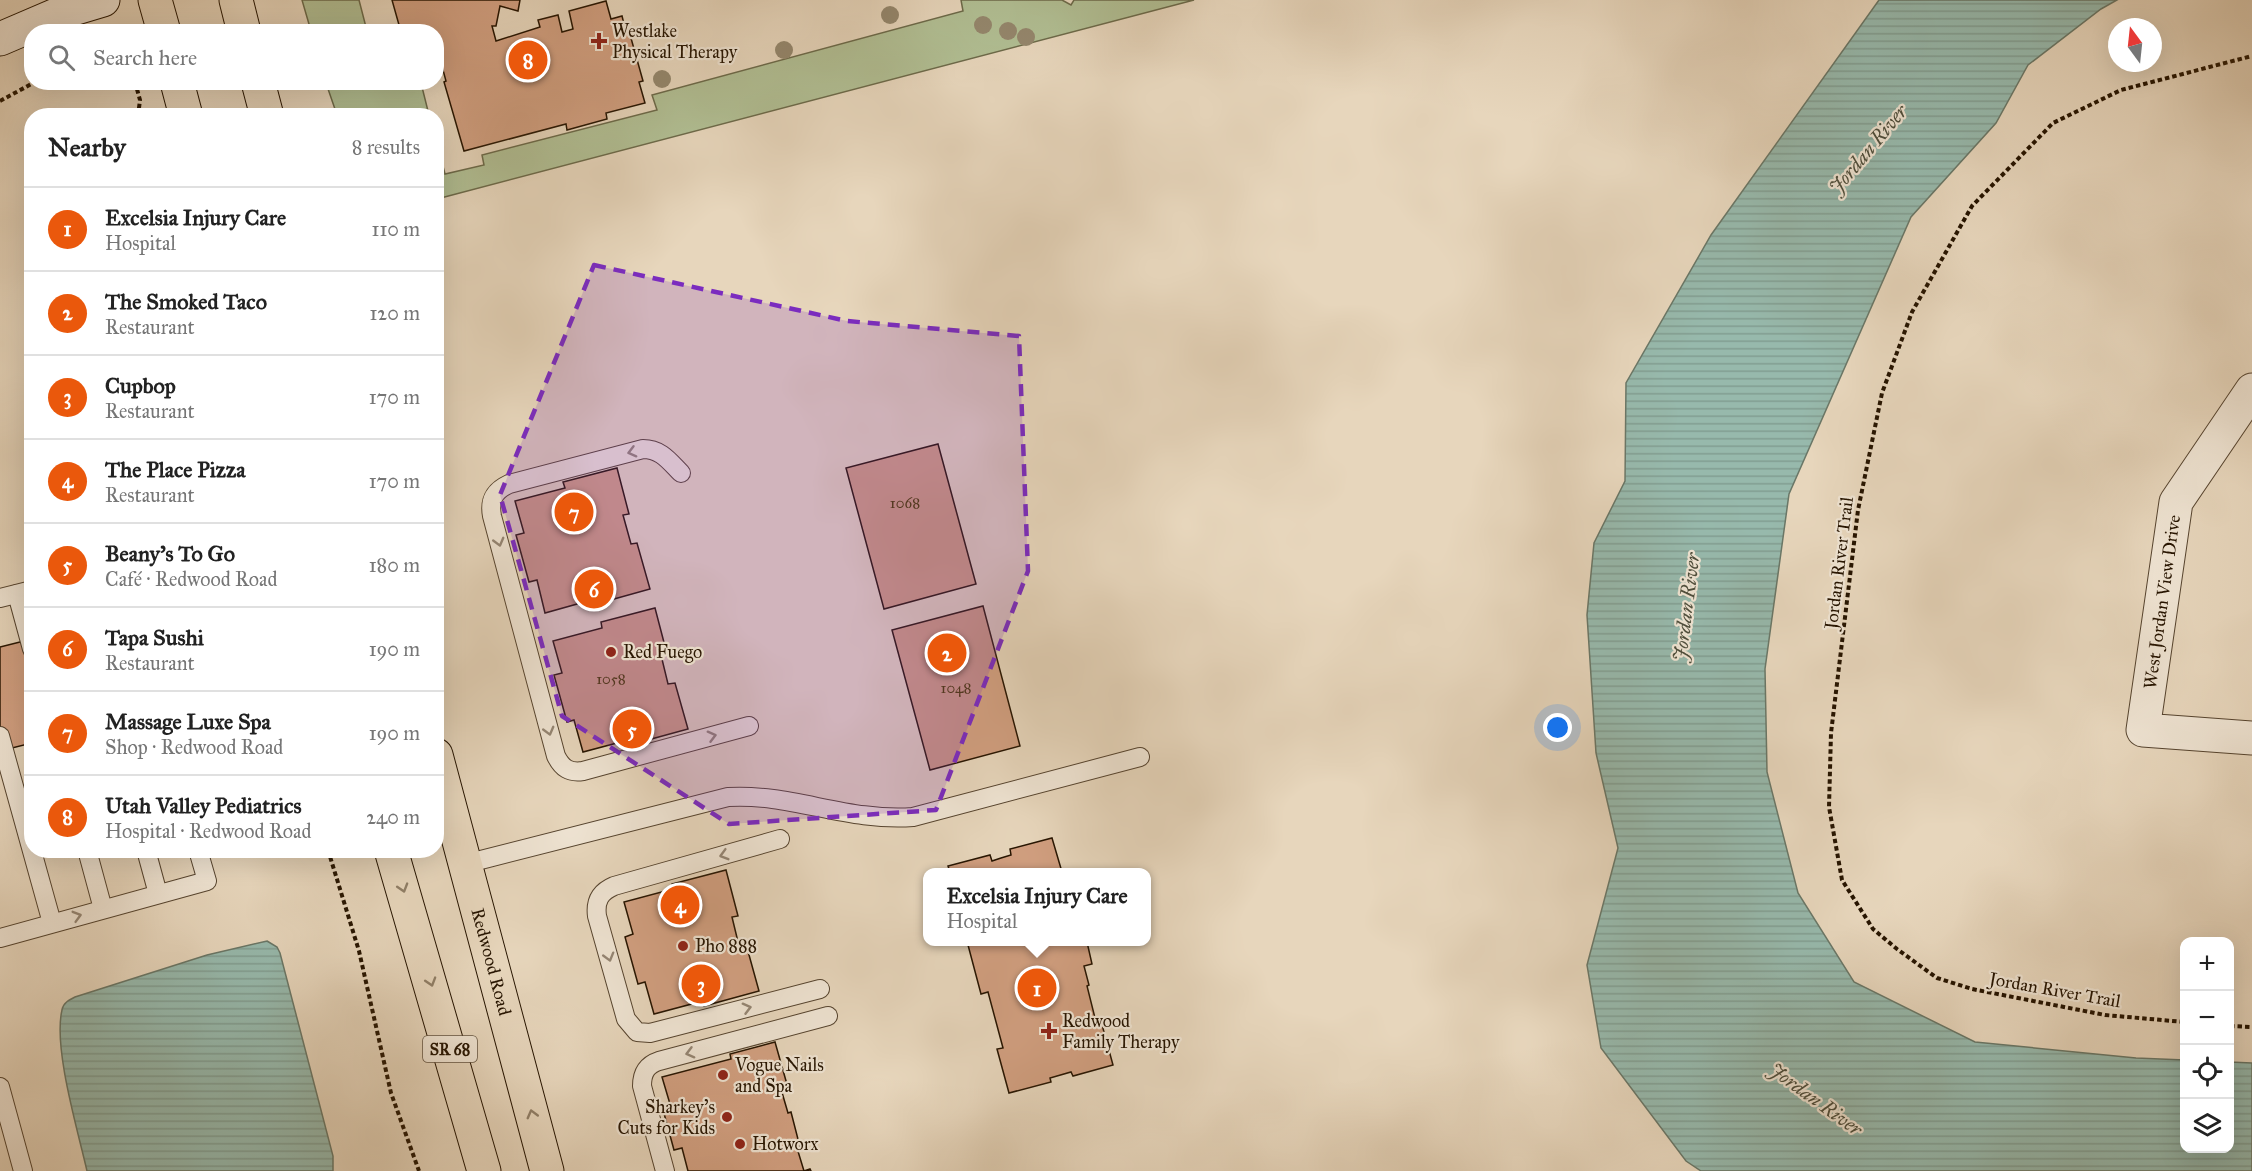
<!DOCTYPE html>
<html lang="en">
<head>
<meta charset="utf-8">
<style>
  :root { --surface:#fff; --page:#f6f6f6; --text:#222; --muted:#767676; --line:#e0e0e0; --accent:#ea580c }
  body { margin:0; font-family:"IM FELL Great Primer",serif; background:var(--page); color:var(--text) }
  .controls { position:absolute; right:18px; bottom:18px; display:grid; overflow:hidden; border-radius:12px; box-shadow:0 6px 24px #0002 }
  .controls button { width:54px; height:54px; display:grid; place-items:center; padding:0; border:0; border-bottom:2px solid var(--line); background:var(--surface); color:var(--text); font:30px sans-serif }
  .compass { position:absolute; left:2108px; top:18px; width:54px; height:54px; border-radius:50%; background:var(--surface); box-shadow:0 6px 24px #0002; rotate:345deg }
  .you { position:absolute; left:1558px; top:728px; width:21px; height:21px; margin:-15px; border:4px solid #fff; border-radius:50%; background:#1a73e8; box-shadow:0 0 0 9px #1a73e833 }
  .badge { display:grid; place-items:center; width:39px; height:39px; border-radius:50%; background:var(--accent); color:#fff; font-size:20px; font-weight:700 }
  .pin { position:absolute; translate:-50% -50%; border:3px solid #fff; box-shadow:0 2px 6px #0006 }
  .popup { position:absolute; left:923px; top:868px; width:228px; height:78px; box-sizing:border-box; display:grid; place-content:center; border-radius:12px; background:var(--surface); filter:drop-shadow(0 2px 4px #0005); font-size:20px; white-space:nowrap; color:var(--muted) }
  .popup b { font-size:22px; color:var(--text) }
  .popup::after { content:''; position:absolute; left:50%; top:100%; margin-left:-12px; border:12px solid transparent; border-top-color:var(--surface) }
  .list { margin:0; padding:0; list-style:none }
  h2 { display:flex; justify-content:space-between; align-items:center; height:78px; margin:0; padding:0 24px; font-size:26px }
  h2 small { font-size:20px; font-weight:400; color:var(--muted) }
  .list li { display:grid; grid-template-columns:39px 1fr auto; gap:18px; align-items:center; box-sizing:border-box; height:84px; padding:0 24px; border-top:2px solid var(--line) }
  .list b { display:block; font-size:22px; white-space:nowrap }
  .list p { margin:0; font-size:20px; white-space:nowrap; color:var(--muted) }
  .list em { font-size:20px; font-style:normal; color:var(--muted) }
  .icon { flex:none; width:33px; height:33px; fill:none; stroke:currentColor; stroke-width:2; stroke-linecap:round; stroke-linejoin:round }
  .map { position:relative; flex:none; width:2252px; height:1171px; overflow:hidden }
  .search { position:absolute; background:var(--surface); box-shadow:0 6px 24px #0002; left:24px; top:24px; width:420px; height:66px; display:flex; align-items:center; gap:15px; box-sizing:border-box; padding:0 21px; border-radius:24px; color:var(--muted); font-size:22px }
  .panel { position:absolute; background:var(--surface); box-shadow:0 6px 24px #0002; left:24px; top:108px; width:420px; height:750px; border-radius:24px }
  .map>svg:first-child { display:block }
  .green { fill:#b1bf94; stroke:#6c6a4a; stroke-width:1.5 }
  .water { fill:url(#water-rules); stroke:#6a7767; stroke-width:1.5 }
  .building { fill:#d19f80; stroke:#261400; stroke-width:1.5 }
  .lines { fill:none; stroke-linecap:round; stroke-linejoin:round }
  .lane-casing { stroke:#56442f; stroke-width:20 }
  .street-casing { stroke:#56442f; stroke-width:35 }
  .secondary-casing { stroke:#261400; stroke-width:35 }
  .primary-casing { stroke:#261400; stroke-width:35 }
  .path { stroke:#261400; stroke-width:4; stroke-dasharray:4.5 3; stroke-linecap:butt }
  .lane { stroke:#efe4d3; stroke-width:18 }
  .street { stroke:#efe4d3; stroke-width:33 }
  .secondary { stroke:#efe4d3; stroke-width:33 }
  .primary { stroke:#e7d6bc; stroke-width:33 }
  .tree { fill:#94876d }
  .oneway { stroke:#958674 }
  .oneway2 { stroke:#907f67 }
  .marked { fill:#7b2cbf; fill-opacity:0.2; stroke:#7b2cbf; stroke-width:4.5; stroke-dasharray:12 8; stroke-linejoin:round }
  .poi-dot { fill:#8f2418; stroke:#efe4d3; stroke-width:2 }
  .labels { text-anchor:middle; stroke-width:4.5; stroke-linejoin:round; paint-order:stroke }
  .number-label { font-size:15px; fill:#513720 }
  .shield { fill:#efe4d3; stroke:#62523f; stroke-width:1.5 }
  .shield-label { font-size:16px; font-weight:bold; fill:#261400 }
  .poi-label { font-size:18px; fill:#261400; stroke:#efe4d3; text-anchor:start }
  .street-label { font-size:18px; fill:#261400; stroke:#efe4d3 }
  .water-label { font-size:20px; font-style:italic; fill:#4e4e3c; stroke:#efe4d3 }
</style>
</head>
<body>
<div class="map">
<svg width="2252" height="1171" viewBox="0 0 2252 1171">
  <defs>
    <pattern id="water-rules" width="6" height="5" patternUnits="userSpaceOnUse" patternTransform="scale(1.5)"><rect width="6" height="5" fill="#97b9ac"/><path d="M0 2.5h6" fill="none" stroke="#829e92"/></pattern>
  </defs>
  <rect width="100%" height="100%" fill="#e7d6bc"/>
  <filter id="stains"><feTurbulence type="fractalNoise" baseFrequency=".00333" numOctaves="4"/><feColorMatrix values="0 0 0 0 .2 0 0 0 0 .09 0 0 0 0 .02 0 0 0 .5 -.17"/></filter>
  <radialGradient id="worn" r=".72"><stop offset=".6" stop-color="#630" stop-opacity="0"/><stop offset="1" stop-color="#630" stop-opacity=".3"/></radialGradient>
  <!-- green -->
  <g class="green">
    <polygon points="302,0 359,0 367,31 311,31"/>
    <polygon points="961,0 1062,0 1071,5 1074,0 1194,0 437,199 437,143 445,174 484,165 482,155 657,110 652,95 963,11"/>
    <polygon points="326,83 421,83 429,115 337,115"/>
  </g>
  <!-- water -->
  <g class="water">
    <polygon points="1879,0 2117,0 2101,9 2028,65 1996,123 1911,217 1789,494 1765,669 1767,772 1798,893 1854,982 1975,1042 2136,1058 2184,1060 2184,1148 2230,1148 2230,1062 2252,1063 2252,1171 1701,1171 1686,1161 1601,1048 1587,965 1618,848 1596,753 1587,615 1594,543 1625,481 1626,383 1711,235"/>
    <path d="M 267,941 L 277,947 L 280,953 L 333,1156 L 333,1171 L 87,1171 C 78,1131 53,1048 62,1010 C 63,1003 69,1000 75,997 L 207,955 Z"/>
  </g>
  <!-- building -->
  <g class="building">
    <polygon points="392,0 520,0 518,11 500,6 496,26 492,26 496,41 540,27 538,20 558,15 562,32 573,29 569,11 606,1 611,19 622,16 626,32 629,31 643,81 639,82 645,103 606,113 607,119 567,130 566,124 464,151 444,82 446,81 436,44 436,32 401,32"/>
    <polygon points="938,444 976,584 884,609 846,468"/>
    <polygon points="617,468 629,514 623,515 631,544 637,543 650,589 596,604 595,599 545,613 537,580 529,582 516,535 524,533 515,501 565,488 563,482"/>
    <polygon points="983,606 1020,746 930,770 892,630"/>
    <polygon points="655,608 667,654 661,655 668,684 675,683 688,729 633,744 632,739 583,752 574,720 567,722 554,675 562,673 553,641 602,628 601,622"/>
    <polygon points="32,639 32,743 0,751 0,647"/>
    <polygon points="1052,838 1062,872 950,872 948,866 990,855 992,861 1001,858 1011,855 1010,849"/>
    <polygon points="726,870 738,916 732,917 739,946 746,944 759,991 704,1006 703,1001 654,1014 645,982 638,984 625,937 633,934 624,902 673,889 672,884"/>
    <polygon points="976,942 1087,942 1092,964 1084,966 1089,985 1087,986 1096,1022 1101,1021 1113,1065 1073,1076 1071,1072 1050,1078 1051,1082 1009,1093 997,1049 1003,1048 988,992 981,994 968,945 976,943"/>
    <polygon points="775,1042 788,1088 781,1089 788,1113 791,1112 800,1147 797,1148 804,1171 810,1169 811,1171 688,1171 682,1148 674,1150 662,1106 670,1104 662,1077 731,1059 730,1054"/>
  </g>
  <g class="lines">
    <defs>
      <g id="lane">
        <path d="M 681,473 C 669,461 661,449 643,449 L 509,484 C 494,491 489,500 492,516 L 556,756 C 562,768 569,773 583,771 L 749,726"/>
        <polyline points="17,594 32,649"/>
        <polyline points="0,598 32,590"/>
        <polyline points="0,736 52,923"/>
        <path d="M 780,839 L 614,886 C 600,892 595,901 597,916 L 626,1019 L 637,1032 L 650,1033 L 820,989"/>
        <polyline points="87,850 103,909"/>
        <polyline points="146,850 158,894"/>
        <path d="M 465,864 L 728,797 C 790,793 848,822 913,817 L 1140,757"/>
        <polyline points="0,938 207,881 198,850"/>
        <polyline points="0,1087 23,1171"/>
        <path d="M 665,1171 L 642,1086 C 642,1072 647,1065 659,1061 L 828,1016"/>
      </g>
      <polyline id="street" points="2252,390 2176,502 2143,730 2252,738"/>
      <polyline id="secondary" points="0,39 63,12 103,0"/>
      <g id="primary">
        <polyline points="155,0 164,32"/>
        <polyline points="236,0 244,32"/>
        <polyline points="177,82 186,116"/>
        <polyline points="258,82 267,116"/>
        <path id="s1" d="M 436,755 L 547,1171"/>
        <polyline points="391,850 484,1171"/>
      </g>
    </defs>
    <!-- lane casing -->
    <use href="#lane" class="lane-casing"/>
    <!-- street casing -->
    <use href="#street" class="street-casing"/>
    <!-- secondary casing -->
    <use href="#secondary" class="secondary-casing"/>
    <!-- primary casing -->
    <use href="#primary" class="primary-casing"/>
    <!-- path -->
    <g class="path">
      <polyline points="135,82 140,100 138,116"/>
      <polyline points="0,101 35,82"/>
      <polyline points="328,850 359,951 391,1093 419,1171"/>
      <polyline points="2184,1022 2105,1015 1972,989 1937,978 1897,949 1873,929 1842,880 1829,807 1831,733 1858,510 1882,393 1912,312 1972,206 2053,123 2121,90 2252,56"/>
      <polyline points="2230,1026 2252,1027"/>
    </g>
    <!-- lane -->
    <use href="#lane" class="lane"/>
    <!-- street -->
    <use href="#street" class="street"/>
    <!-- secondary -->
    <use href="#secondary" class="secondary"/>
    <!-- primary -->
    <use href="#primary" class="primary"/>
  </g>
  <!-- trees -->
  <g class="tree">
    <circle cx="890" cy="15" r="9"/>
    <circle cx="983" cy="25" r="9"/>
    <circle cx="1008" cy="31" r="9"/>
    <circle cx="1026" cy="37" r="9"/>
    <circle cx="784" cy="50" r="9"/>
    <circle cx="662" cy="79" r="9"/>
  </g>
  <!-- one-way arrows -->
  <defs><path id="oneway-chevron" d="M-2-3.5L2.5 0L-2 3.5" fill="none" stroke-width="1.6" stroke-linecap="round" stroke-linejoin="round" transform="scale(1.5)"/></defs>
  <g class="oneway">
    <use href="#oneway-chevron" transform="translate(632 452) rotate(165)"/>
    <use href="#oneway-chevron" transform="translate(499 542) rotate(75)"/>
    <use href="#oneway-chevron" transform="translate(549 731) rotate(75)"/>
    <use href="#oneway-chevron" transform="translate(712 736) rotate(-15)"/>
    <use href="#oneway-chevron" transform="translate(724 855) rotate(164)"/>
    <use href="#oneway-chevron" transform="translate(77 916) rotate(-16)"/>
    <use href="#oneway-chevron" transform="translate(609 957) rotate(74)"/>
    <use href="#oneway-chevron" transform="translate(747 1008) rotate(-15)"/>
    <use href="#oneway-chevron" transform="translate(690 1053) rotate(165)"/>
  </g>
  <g class="oneway2">
    <use href="#oneway-chevron" transform="translate(403 888) rotate(73)"/>
    <use href="#oneway-chevron" transform="translate(431 982) rotate(73)"/>
    <use href="#oneway-chevron" transform="translate(532 1114) rotate(-105)"/>
  </g>
  <!-- marked area -->
  <path class="marked" d="M 594,265 L 847,321 L 1019,336 L 1028,571 L 936,810 L 729,824 L 562,716 L 500,495 Z"/>
  <!-- markers -->
  <g class="poi-dot">
    <path d="M596 32h6v6h6v6h-6v6h-6v-6h-6v-6h6z"/>
    <circle cx="611" cy="652" r="6"/>
    <circle cx="683" cy="946" r="6"/>
    <path d="M1046 1022h6v6h6v6h-6v6h-6v-6h-6v-6h6z"/>
    <circle cx="723" cy="1075" r="6"/>
    <circle cx="727" cy="1117" r="6"/>
    <circle cx="740" cy="1144" r="6"/>
  </g>
  <g class="labels">
    <!-- number labels -->
    <g class="number-label">
      <text x="905" y="508">1068</text>
      <text x="611" y="684">1058</text>
      <text x="956" y="693">1048</text>
    </g>
    <!-- shield labels -->
    <rect class="shield" x="423" y="1036" width="54" height="26" rx="4.5"/>
    <g class="shield-label">
      <text x="450" y="1055">SR 68</text>
    </g>
    <!-- poi labels -->
    <g class="poi-label">
      <text x="612" y="37">Westlake<tspan x="612" dy="21">Physical Therapy</tspan></text>
      <text x="623" y="658">Red Fuego</text>
      <text x="695" y="952">Pho 888</text>
      <text x="1062" y="1027">Redwood<tspan x="1062" dy="21">Family Therapy</tspan></text>
      <text x="735" y="1071">Vogue Nails<tspan x="735" dy="21">and Spa</tspan></text>
      <text x="715" y="1113" text-anchor="end">Sharkey's<tspan x="715" dy="21">Cuts for Kids</tspan></text>
      <text x="752" y="1150">Hotworx</text>
    </g>
    <!-- street labels -->
    <g class="street-label">
      <text transform="translate(1839 563) rotate(-83)" y="6">Jordan River Trail</text>
      <text transform="translate(2162 602) rotate(-82)" y="6">West Jordan View Drive</text>
      <text dy="6" stroke="none"><textPath href="#s1" startOffset="214">Redwood Road</textPath></text>
      <text transform="translate(2055 990) rotate(10)" y="6">Jordan River Trail</text>
    </g>
    <!-- water labels -->
    <g class="water-label">
      <text transform="translate(1868 149) rotate(-50)" y="7">Jordan River</text>
      <text transform="translate(1686 607) rotate(-83)" y="7">Jordan River</text>
      <text transform="translate(1816 1099) rotate(36)" y="7">Jordan River</text>
    </g>
  </g>
  <rect width="100%" height="100%" filter="url(#stains)"/>
  <rect width="100%" height="100%" fill="url(#worn)"/>
</svg>
<div class="controls">
<button>+</button>
<button>−</button>
<button><svg class="icon" aria-label="locate" viewBox="0 0 24 24"><circle cx="12" cy="12" r="6"/><path d="M12 2v4M12 18v4M2 12h4M18 12h4"/></svg></button>
<button><svg class="icon" aria-label="layers" viewBox="0 0 24 24"><path d="M12 4l9 5-9 5-9-5zM3 14l9 5 9-5"/></svg></button>
</div>
<svg class="compass" viewBox="-18 -18 36 36"><path d="M0-13l5 13h-10z" fill="#e53935"/><path d="M0 13l5-13h-10z" fill="#767676"/></svg>
<div class="you"></div>
<div class="pin badge" style="left:1037px;top:988px">1</div>
<div class="popup"><b>Excelsia Injury Care</b>Hospital</div>
<div class="pin badge" style="left:947px;top:653px">2</div>
<div class="pin badge" style="left:701px;top:984px">3</div>
<div class="pin badge" style="left:680px;top:905px">4</div>
<div class="pin badge" style="left:632px;top:729px">5</div>
<div class="pin badge" style="left:594px;top:589px">6</div>
<div class="pin badge" style="left:574px;top:512px">7</div>
<div class="pin badge" style="left:528px;top:60px">8</div>
<div class="search"><svg class="icon" aria-label="search" viewBox="0 0 24 24"><circle cx="10" cy="10" r="6"/><path d="M15 15l6 6"/></svg>Search here</div>
<section class="panel">
<h2>Nearby<small>8 results</small></h2>
<ul class="list">
<li><span class="badge">1</span><div><b>Excelsia Injury Care</b><p>Hospital</p></div><em>110 m</em></li>
<li><span class="badge">2</span><div><b>The Smoked Taco</b><p>Restaurant</p></div><em>120 m</em></li>
<li><span class="badge">3</span><div><b>Cupbop</b><p>Restaurant</p></div><em>170 m</em></li>
<li><span class="badge">4</span><div><b>The Place Pizza</b><p>Restaurant</p></div><em>170 m</em></li>
<li><span class="badge">5</span><div><b>Beany's To Go</b><p>Café · Redwood Road</p></div><em>180 m</em></li>
<li><span class="badge">6</span><div><b>Tapa Sushi</b><p>Restaurant</p></div><em>190 m</em></li>
<li><span class="badge">7</span><div><b>Massage Luxe Spa</b><p>Shop · Redwood Road</p></div><em>190 m</em></li>
<li><span class="badge">8</span><div><b>Utah Valley Pediatrics</b><p>Hospital · Redwood Road</p></div><em>240 m</em></li>
</ul>
</section>
</div>
</body>
</html>
